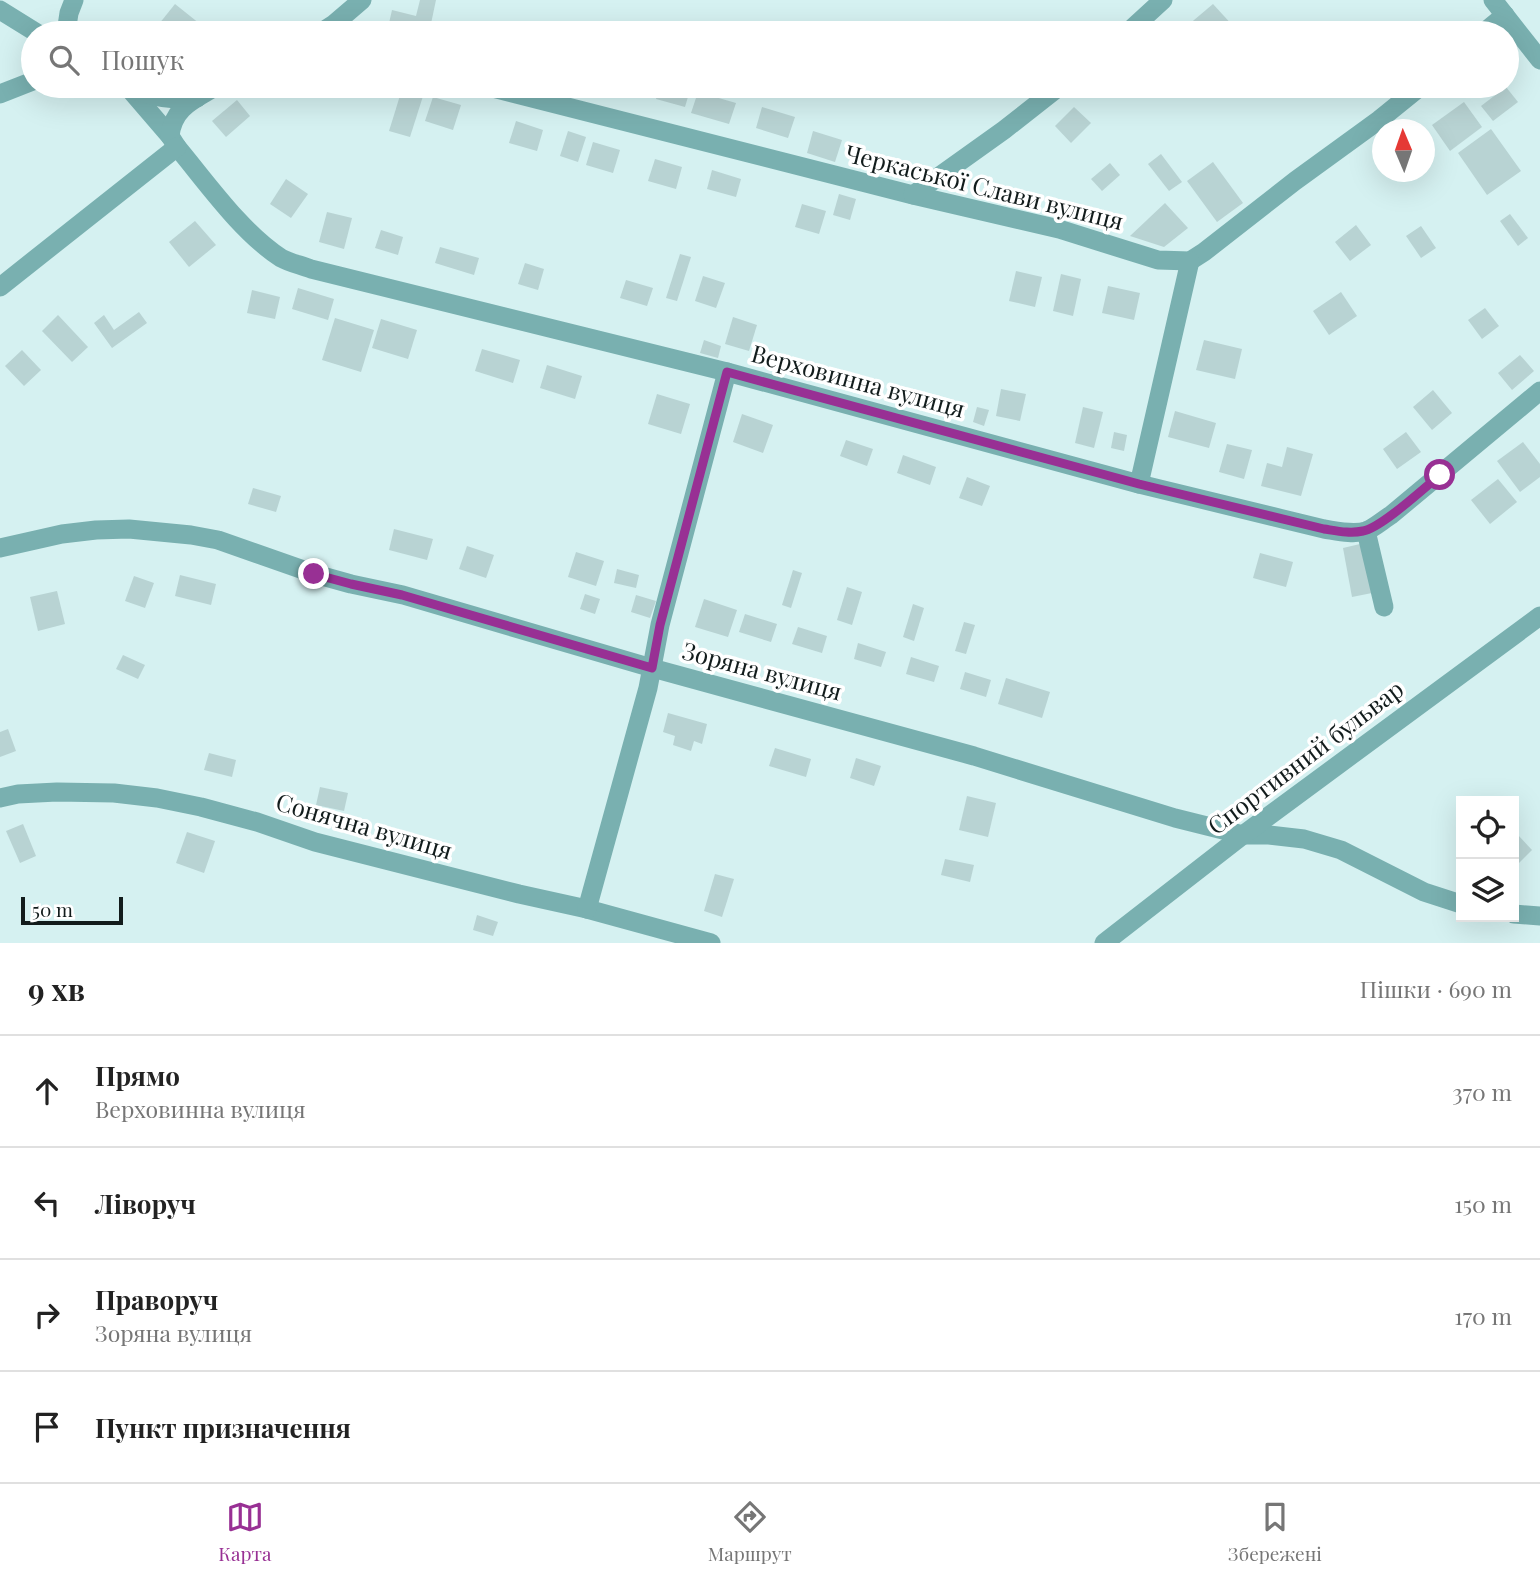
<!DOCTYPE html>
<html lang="uk">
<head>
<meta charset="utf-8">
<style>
  :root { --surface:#fff; --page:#f6f6f6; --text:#222; --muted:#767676; --line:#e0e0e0; --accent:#983094 }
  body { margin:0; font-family:"Playfair Display",serif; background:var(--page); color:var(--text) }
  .controls { position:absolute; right:21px; bottom:21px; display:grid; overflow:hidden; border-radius:0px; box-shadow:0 7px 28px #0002 }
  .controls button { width:63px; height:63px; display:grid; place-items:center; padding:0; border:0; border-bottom:2px solid var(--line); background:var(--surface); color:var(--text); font:35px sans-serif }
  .compass { position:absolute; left:1372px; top:119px; width:63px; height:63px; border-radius:50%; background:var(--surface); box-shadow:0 7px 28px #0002; rotate:358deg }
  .scale { position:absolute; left:21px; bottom:18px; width:102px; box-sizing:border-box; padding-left:7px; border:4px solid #121c1c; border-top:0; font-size:19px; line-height:24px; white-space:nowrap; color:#121c1c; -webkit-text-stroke:5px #fff; paint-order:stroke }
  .stop { position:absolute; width:21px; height:21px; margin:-16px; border:5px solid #983094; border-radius:50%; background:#fff }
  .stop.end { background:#983094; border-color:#fff; box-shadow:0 2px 7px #0008 }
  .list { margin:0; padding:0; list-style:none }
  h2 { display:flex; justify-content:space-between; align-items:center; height:91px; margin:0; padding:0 28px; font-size:30px }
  h2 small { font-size:23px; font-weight:400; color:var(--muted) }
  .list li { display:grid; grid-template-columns:46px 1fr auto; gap:21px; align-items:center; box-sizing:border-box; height:112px; padding:0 28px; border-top:2px solid var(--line) }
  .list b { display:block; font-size:26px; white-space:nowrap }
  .list p { margin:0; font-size:23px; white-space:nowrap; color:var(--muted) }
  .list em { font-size:23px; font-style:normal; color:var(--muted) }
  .icon { flex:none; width:38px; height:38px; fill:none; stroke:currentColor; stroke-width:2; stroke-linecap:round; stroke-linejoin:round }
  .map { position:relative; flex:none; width:1540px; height:943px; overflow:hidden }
  .search { position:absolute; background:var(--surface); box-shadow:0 7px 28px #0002; left:21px; right:21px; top:21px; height:77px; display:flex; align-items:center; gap:18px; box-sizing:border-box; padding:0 24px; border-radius:38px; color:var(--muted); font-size:26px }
  .sheet { height:539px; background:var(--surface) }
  nav { display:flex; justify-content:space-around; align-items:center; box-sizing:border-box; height:98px; border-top:2px solid var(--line); background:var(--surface); font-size:19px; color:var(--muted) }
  nav a { display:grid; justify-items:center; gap:4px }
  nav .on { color:var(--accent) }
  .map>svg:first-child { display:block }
  .building { fill:#b8d3d3 }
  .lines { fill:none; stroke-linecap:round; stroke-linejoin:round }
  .minor { stroke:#79b0b0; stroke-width:19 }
  .route { stroke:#983094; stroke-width:9 }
  .labels { text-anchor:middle; stroke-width:7; stroke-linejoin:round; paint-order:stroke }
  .street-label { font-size:24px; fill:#121c1c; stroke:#fff }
</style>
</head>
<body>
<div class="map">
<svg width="1540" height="943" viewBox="0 0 1540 943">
  <rect width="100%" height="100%" fill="#d5f1f1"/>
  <!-- building -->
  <g class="building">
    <polygon points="420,0 436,0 429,33 393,33 387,32 392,10 416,16"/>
    <polygon points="175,4 205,28 201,33 170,33 159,24"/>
    <polygon points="1213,4 1234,27 1226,33 1194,33 1187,26"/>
    <polygon points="403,86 424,93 410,137 389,131"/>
    <polygon points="660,86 679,86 678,87 690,90 685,107 656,99"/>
    <polygon points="1152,86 1172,86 1159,95"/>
    <polygon points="1506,87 1518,102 1493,121 1481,106"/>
    <polygon points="698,92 736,103 729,124 691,113"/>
    <polygon points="433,97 461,105 453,130 425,121"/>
    <polygon points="237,100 250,116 226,137 212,121"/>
    <polygon points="1464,102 1482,127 1450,151 1432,125"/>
    <polygon points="762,107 795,117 788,138 756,128"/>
    <polygon points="1074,107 1091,123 1071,143 1055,126"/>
    <polygon points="516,121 543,130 537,151 509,143"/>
    <polygon points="1491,129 1521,171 1487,195 1458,153"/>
    <polygon points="568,131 586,137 578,162 560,156"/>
    <polygon points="813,131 842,140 835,162 807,153"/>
    <polygon points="593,142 620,150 613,173 586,165"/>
    <polygon points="1161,154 1182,182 1169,191 1148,164"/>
    <polygon points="655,159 682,167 676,189 648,181"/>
    <polygon points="1213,162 1243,203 1217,222 1187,181"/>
    <polygon points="1110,163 1120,175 1102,191 1091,179"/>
    <polygon points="712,170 741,179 736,197 707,189"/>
    <polygon points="286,179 308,194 291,218 270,204"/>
    <polygon points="839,194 856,199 850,220 833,215"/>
    <polygon points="1165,203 1188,228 1164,247 1130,236"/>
    <polygon points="802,204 826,211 819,234 795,227"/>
    <polygon points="327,212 352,218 344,249 319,242"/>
    <polygon points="1510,214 1528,238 1518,246 1500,221"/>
    <polygon points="195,221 216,245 189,267 169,242"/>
    <polygon points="1356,225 1371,245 1350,261 1335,242"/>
    <polygon points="1421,226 1436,248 1421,258 1406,236"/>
    <polygon points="381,230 403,237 398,255 375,248"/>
    <polygon points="440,247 479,258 474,275 435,263"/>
    <polygon points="680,254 691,257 677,301 666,298"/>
    <polygon points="525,263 544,269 538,290 518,284"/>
    <polygon points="1016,271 1042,277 1035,307 1009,301"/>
    <polygon points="1061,274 1081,279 1073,316 1053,311"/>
    <polygon points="703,276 725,283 716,308 695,301"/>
    <polygon points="626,280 653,288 647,306 620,298"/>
    <polygon points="1108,286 1140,293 1134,320 1102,313"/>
    <polygon points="298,288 334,299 328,320 292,309"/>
    <polygon points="252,290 280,297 275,319 247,313"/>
    <polygon points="1341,292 1357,316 1329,335 1313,311"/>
    <polygon points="1485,308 1499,326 1482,339 1468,320"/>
    <polygon points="139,312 147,323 112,348 94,323 104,315 114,330"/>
    <polygon points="58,315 88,347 72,362 42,331"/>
    <polygon points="733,317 757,325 749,351 725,344"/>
    <polygon points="335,318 374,330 361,372 322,360"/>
    <polygon points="381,319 417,330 408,359 372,348"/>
    <polygon points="704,340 721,346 718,358 700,353"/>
    <polygon points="1204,340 1242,349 1235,379 1196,370"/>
    <polygon points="482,349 520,360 513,383 475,371"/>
    <polygon points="22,350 41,370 24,386 5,366"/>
    <polygon points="1520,355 1534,371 1512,390 1498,373"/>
    <polygon points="547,365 582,376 575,399 540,388"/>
    <polygon points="1001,389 1026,394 1020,421 996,416"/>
    <polygon points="1433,390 1452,413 1432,430 1413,407"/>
    <polygon points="657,394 690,404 681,434 648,424"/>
    <polygon points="977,407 989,410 984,426 973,422"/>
    <polygon points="1083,407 1103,412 1094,448 1075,443"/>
    <polygon points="1175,411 1216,423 1209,448 1168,437"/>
    <polygon points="742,414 773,425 763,453 733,442"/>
    <polygon points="1114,432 1127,435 1124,451 1111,448"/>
    <polygon points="1406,432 1421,452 1397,469 1383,449"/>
    <polygon points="846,440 873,449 867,466 840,456"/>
    <polygon points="1523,442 1540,464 1540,477 1520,492 1497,461"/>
    <polygon points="1227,444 1252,450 1244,479 1219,472"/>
    <polygon points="1287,447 1313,454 1301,496 1261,486 1267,463 1282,467"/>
    <polygon points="903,455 936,467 930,485 897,473"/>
    <polygon points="967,477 990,486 982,506 959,498"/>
    <polygon points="1498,479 1517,502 1490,524 1471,500"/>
    <polygon points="253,488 281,496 276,512 248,504"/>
    <polygon points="394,529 433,539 427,560 389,550"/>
    <polygon points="1360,544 1372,593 1352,597 1343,548"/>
    <polygon points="467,546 494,555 486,578 459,569"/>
    <polygon points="576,552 604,561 596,586 568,577"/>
    <polygon points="1260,553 1293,562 1286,587 1253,578"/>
    <polygon points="617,569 639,575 636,588 614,583"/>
    <polygon points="793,570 802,573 791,608 782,605"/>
    <polygon points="180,575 216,584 211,605 175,596"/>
    <polygon points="134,576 154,583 145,608 125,601"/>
    <polygon points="847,587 862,592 852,625 837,620"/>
    <polygon points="57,591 65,624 38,631 30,597"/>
    <polygon points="585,594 600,599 595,614 580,609"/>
    <polygon points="636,595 656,601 650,618 631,612"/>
    <polygon points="704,599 737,610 728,637 695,627"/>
    <polygon points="913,604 924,608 914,641 903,637"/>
    <polygon points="745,614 777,624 771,642 739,632"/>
    <polygon points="964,622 975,625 966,654 955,651"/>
    <polygon points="798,627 827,636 822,653 792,644"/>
    <polygon points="858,643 886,652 881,667 854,659"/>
    <polygon points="123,655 145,665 138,679 116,669"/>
    <polygon points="911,657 939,666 934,682 906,674"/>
    <polygon points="965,672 991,680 986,697 960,689"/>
    <polygon points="1006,678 1050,692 1042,718 998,704"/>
    <polygon points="668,713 707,724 702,744 694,741 691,751 673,745 675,736 663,732"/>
    <polygon points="8,729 16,751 0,757 0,732"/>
    <polygon points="775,748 811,759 806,777 769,766"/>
    <polygon points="209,753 236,760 232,777 204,770"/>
    <polygon points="856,758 881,766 874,786 850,778"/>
    <polygon points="320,787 348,793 344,811 316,805"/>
    <polygon points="967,796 996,803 988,837 959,830"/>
    <polygon points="23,824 36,856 20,863 6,831"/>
    <polygon points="187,832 215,841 204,873 176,863"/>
    <polygon points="1518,835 1532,850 1516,866 1514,864 1514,839"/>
    <polygon points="945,859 974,865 970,882 941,875"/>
    <polygon points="715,874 734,879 722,917 704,911"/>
    <polygon points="477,915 498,922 493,936 473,930"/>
  </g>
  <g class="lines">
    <!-- minor -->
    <g class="minor">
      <polyline points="1493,0 1540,60"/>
      <polyline points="0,10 37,33"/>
      <polyline points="66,33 69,13 74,0"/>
      <polyline points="320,33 334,24 362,0"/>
      <polyline points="1127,33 1163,0"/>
      <polyline points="1483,33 1505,15"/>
      <path d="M 127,86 L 170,136 L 177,147 C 207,183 242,233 281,258 C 290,263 301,265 311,269 L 727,372 L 1139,484 L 1324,529 C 1337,531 1353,535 1366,531 C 1374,528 1383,520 1391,515 L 1540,391"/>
      <polyline points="485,86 913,195 1059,229 1158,260 1190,261 1204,252 1295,181 1379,120 1421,86"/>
      <path d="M 131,89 C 155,97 170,101 197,98"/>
      <polyline points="0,94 33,81"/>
      <path d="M 170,136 C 173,107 194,100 217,86"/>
      <polyline points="913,195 1004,130 1060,86"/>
      <polyline points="0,287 177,147"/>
      <polyline points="1139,484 1190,261"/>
      <polyline points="1366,531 1384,607"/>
      <polyline points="0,548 62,534 96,530 129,529 191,535 218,540 315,574 351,584 403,595 652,668 974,756 1175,818 1243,835 1269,835 1304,839 1341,850 1424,892 1461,904"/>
      <polyline points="0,798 18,794 57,792 114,793 157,798 201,807 257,822 315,842 519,894 587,909 711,943"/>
      <polyline points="587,909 648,688 660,625 727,372"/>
      <polyline points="1514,914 1540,916"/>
      <polyline points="1104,943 1243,835 1540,616"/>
    </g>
  </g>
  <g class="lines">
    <!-- route -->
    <path class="route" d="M 314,574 L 351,584 L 402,595 L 652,668 L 660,625 L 727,372 L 1139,484 L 1324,529 C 1337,531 1350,534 1363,531 C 1381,528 1424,488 1440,475"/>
  </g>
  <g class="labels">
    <!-- street labels -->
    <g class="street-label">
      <text transform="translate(984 188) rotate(14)" y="8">Черкаської Слави вулиця</text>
      <text transform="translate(858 382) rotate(15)" y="8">Верховинна вулиця</text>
      <text transform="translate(762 672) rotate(15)" y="8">Зоряна вулиця</text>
      <text transform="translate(1306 758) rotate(-37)" y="8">Спортивний бульвар</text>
      <text transform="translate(364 827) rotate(16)" y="8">Сонячна вулиця</text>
    </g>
  </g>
</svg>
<div class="controls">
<button><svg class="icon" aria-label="locate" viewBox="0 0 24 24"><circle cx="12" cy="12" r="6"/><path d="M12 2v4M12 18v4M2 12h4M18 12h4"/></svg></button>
<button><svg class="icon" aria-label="layers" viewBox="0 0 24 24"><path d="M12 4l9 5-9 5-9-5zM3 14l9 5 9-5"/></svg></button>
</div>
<svg class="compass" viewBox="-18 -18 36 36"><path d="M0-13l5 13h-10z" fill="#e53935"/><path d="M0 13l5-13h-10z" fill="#767676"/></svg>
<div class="scale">50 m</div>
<div class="stop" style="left:1440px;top:475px"></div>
<div class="stop end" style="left:314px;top:574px"></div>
<div class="search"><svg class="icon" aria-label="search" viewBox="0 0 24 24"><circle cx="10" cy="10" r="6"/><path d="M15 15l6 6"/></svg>Пошук</div>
</div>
<section class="sheet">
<h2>9 хв<small>Пішки · 690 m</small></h2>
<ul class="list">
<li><svg class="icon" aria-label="ahead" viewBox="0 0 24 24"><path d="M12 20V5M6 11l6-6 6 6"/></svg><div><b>Прямо</b><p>Верховинна вулиця</p></div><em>370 m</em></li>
<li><svg class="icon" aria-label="left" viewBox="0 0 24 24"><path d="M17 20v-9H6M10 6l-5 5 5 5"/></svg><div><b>Ліворуч</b></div><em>150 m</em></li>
<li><svg class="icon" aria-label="right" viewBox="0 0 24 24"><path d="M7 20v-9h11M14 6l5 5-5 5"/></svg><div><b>Праворуч</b><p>Зоряна вулиця</p></div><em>170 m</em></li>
<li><svg class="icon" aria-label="arrive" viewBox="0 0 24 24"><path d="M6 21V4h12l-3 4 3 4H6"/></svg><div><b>Пункт призначення</b></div></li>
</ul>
</section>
<nav>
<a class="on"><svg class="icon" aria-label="map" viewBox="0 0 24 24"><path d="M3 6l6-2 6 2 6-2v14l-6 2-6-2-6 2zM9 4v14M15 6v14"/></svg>Карта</a>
<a><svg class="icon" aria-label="directions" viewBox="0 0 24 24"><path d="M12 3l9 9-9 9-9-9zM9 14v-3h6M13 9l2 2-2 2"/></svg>Маршрут</a>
<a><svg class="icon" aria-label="saved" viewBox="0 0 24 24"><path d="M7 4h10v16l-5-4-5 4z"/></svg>Збережені</a>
</nav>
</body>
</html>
